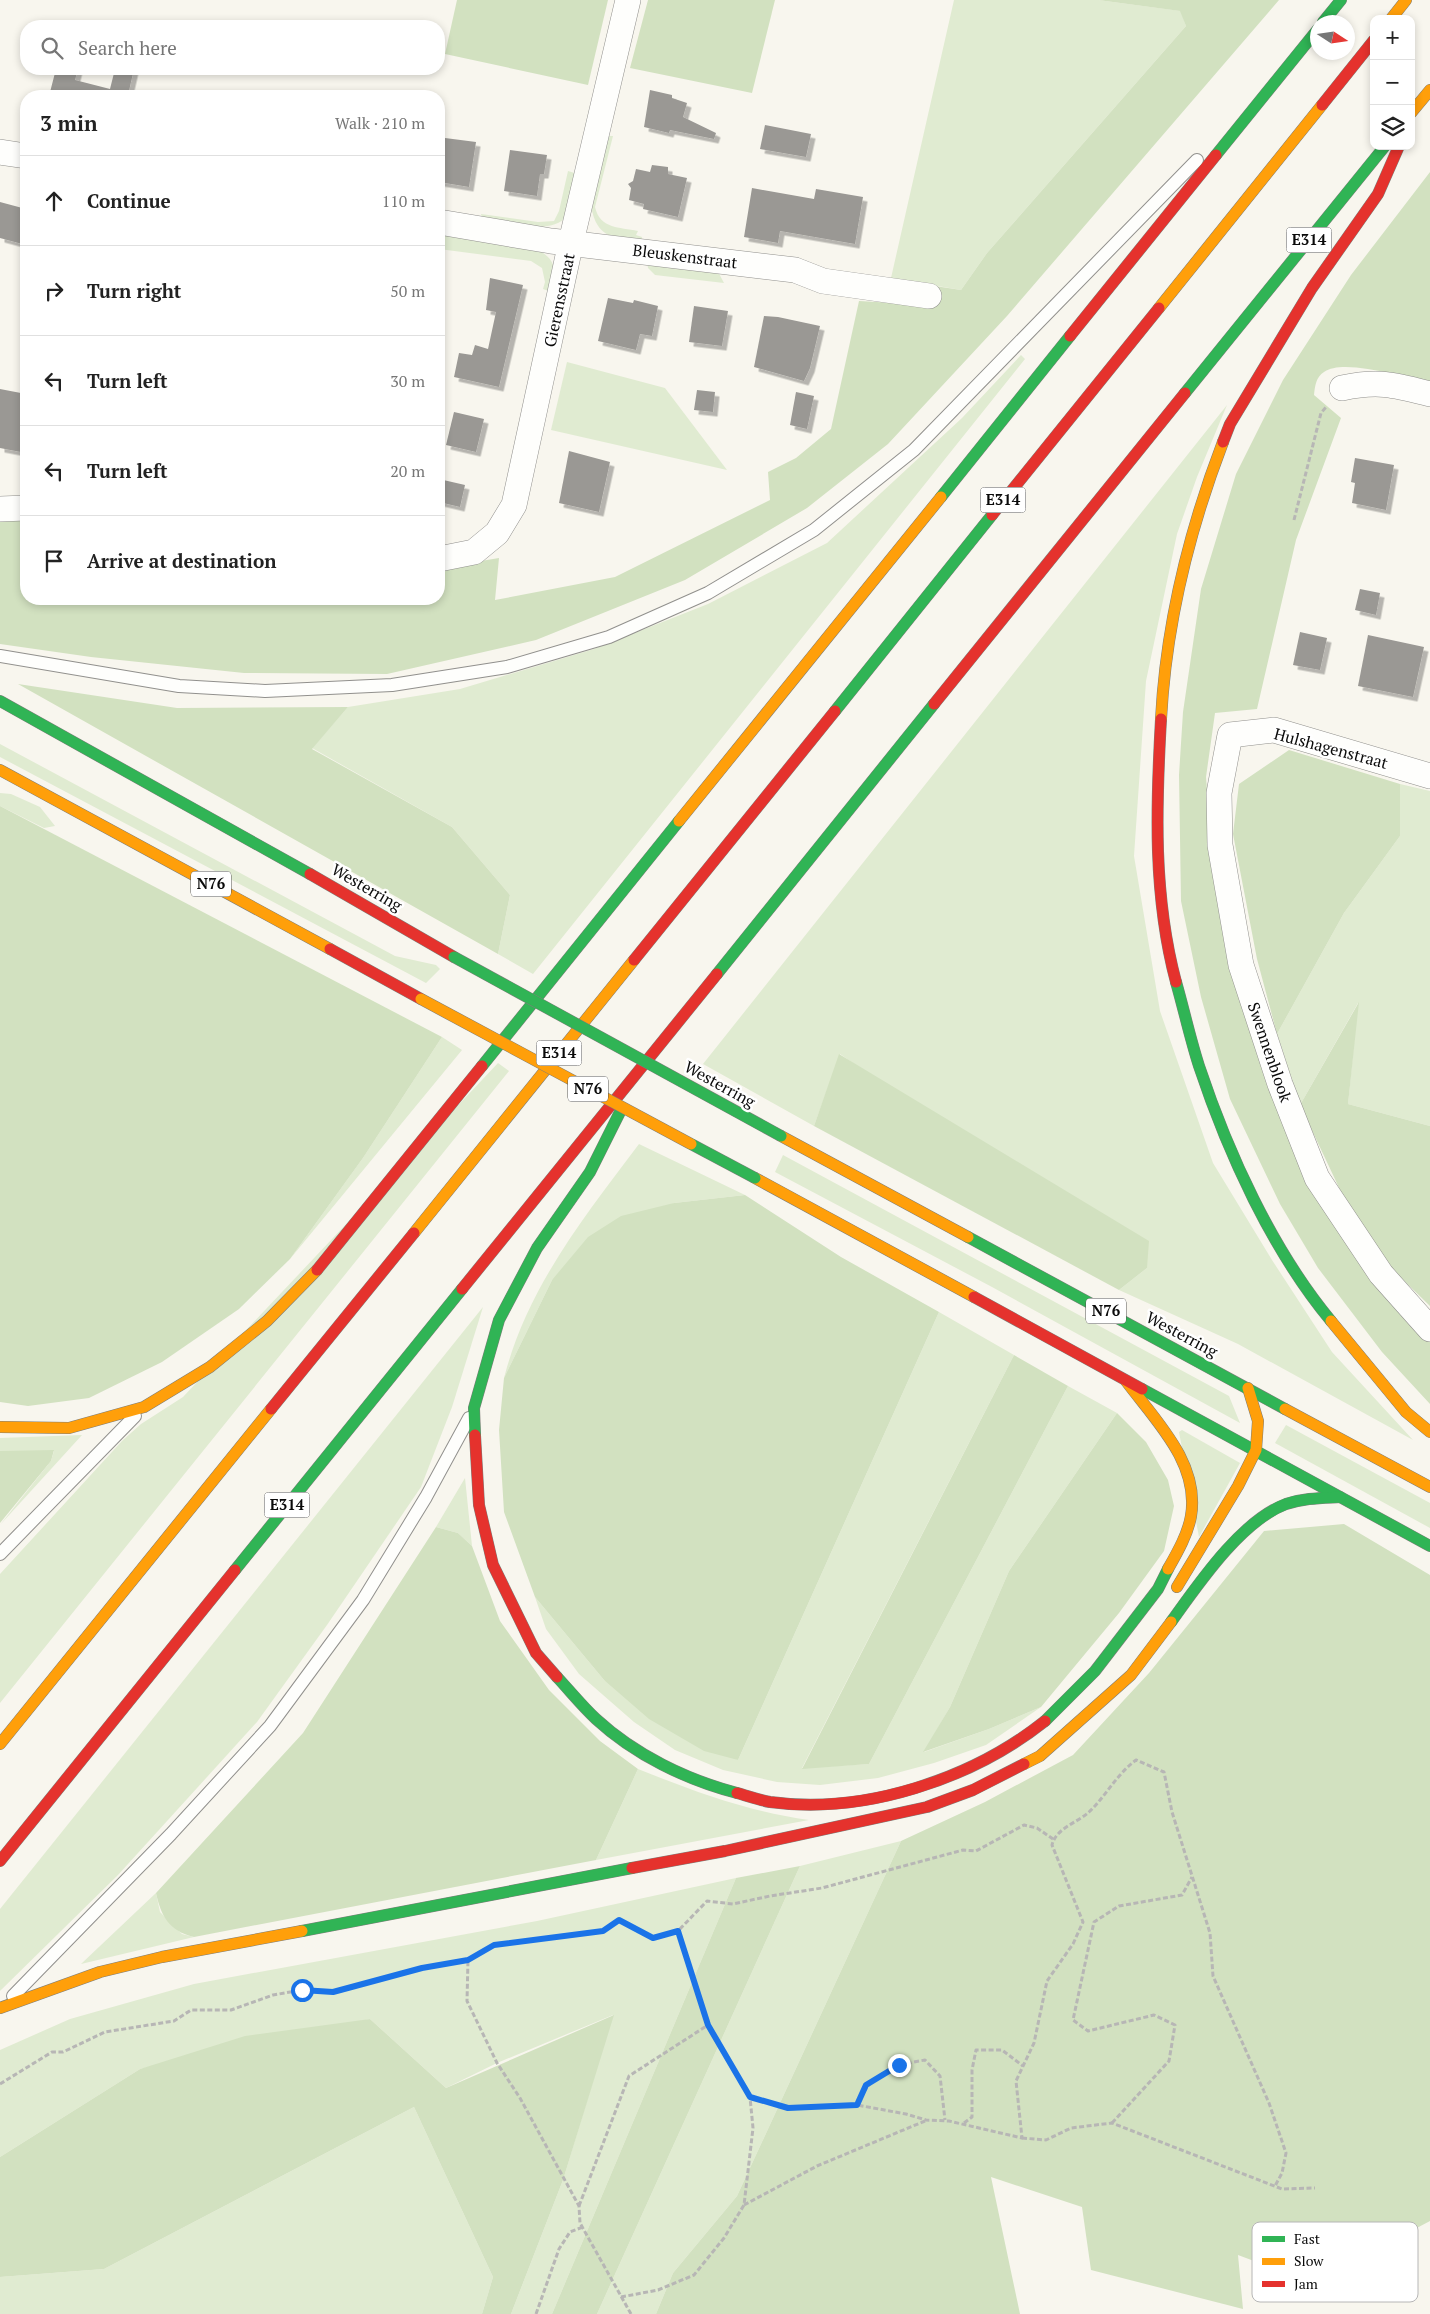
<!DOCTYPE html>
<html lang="en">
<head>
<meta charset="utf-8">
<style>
  :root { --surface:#fff; --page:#f6f6f6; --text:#222; --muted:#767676; --line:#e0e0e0 }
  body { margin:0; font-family:"PT Serif",serif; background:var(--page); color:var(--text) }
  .controls { position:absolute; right:15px; top:15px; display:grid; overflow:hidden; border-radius:10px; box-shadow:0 2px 8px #0003 }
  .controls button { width:45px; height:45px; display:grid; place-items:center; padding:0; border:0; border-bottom:1px solid var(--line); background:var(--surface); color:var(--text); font:25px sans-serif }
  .compass { position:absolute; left:1310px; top:15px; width:45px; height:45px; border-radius:50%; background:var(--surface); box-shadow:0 2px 8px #0003; rotate:102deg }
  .stop { position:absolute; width:15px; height:15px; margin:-11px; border:4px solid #1a73e8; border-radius:50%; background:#fff }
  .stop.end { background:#1a73e8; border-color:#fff; box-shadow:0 1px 5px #0008 }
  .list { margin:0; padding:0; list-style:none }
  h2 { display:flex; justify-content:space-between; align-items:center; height:65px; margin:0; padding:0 20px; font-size:21px }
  h2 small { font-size:16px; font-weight:400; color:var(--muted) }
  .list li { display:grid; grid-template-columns:32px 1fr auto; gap:15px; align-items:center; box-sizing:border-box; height:90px; padding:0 20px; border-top:1px solid var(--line) }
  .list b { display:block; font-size:19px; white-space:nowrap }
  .list em { font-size:16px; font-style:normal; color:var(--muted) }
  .icon { flex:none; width:28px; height:28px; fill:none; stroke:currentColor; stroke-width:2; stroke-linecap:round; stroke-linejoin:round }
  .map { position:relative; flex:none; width:1430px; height:2314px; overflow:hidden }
  .search { position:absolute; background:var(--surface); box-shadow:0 2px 8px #0003; left:20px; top:20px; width:425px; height:55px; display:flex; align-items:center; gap:12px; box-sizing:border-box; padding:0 18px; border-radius:20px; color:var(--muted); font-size:19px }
  .panel { position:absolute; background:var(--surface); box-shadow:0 2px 8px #0003; left:20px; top:90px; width:425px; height:515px; border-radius:20px }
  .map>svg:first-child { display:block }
  .green { fill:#e0ebd1 }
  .forest { fill:#d2e1c0 }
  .building { fill:#9a9894; filter:url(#shadow) }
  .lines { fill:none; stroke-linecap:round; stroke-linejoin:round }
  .lane-casing { stroke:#91908d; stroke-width:14 }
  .street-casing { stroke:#91908d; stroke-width:26 }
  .fast-casing { stroke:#7e7e7a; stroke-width:12 }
  .slow-casing { stroke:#7e7e7a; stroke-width:12 }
  .jam-casing { stroke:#7e7e7a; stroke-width:12 }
  .path { stroke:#b7b6b5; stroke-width:3; stroke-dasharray:5 2.5; stroke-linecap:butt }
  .lane { stroke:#fefefc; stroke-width:12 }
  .street { stroke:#fefefc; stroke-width:25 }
  .fast { stroke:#30b455; stroke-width:11 }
  .slow { stroke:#ff9f0a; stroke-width:11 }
  .jam { stroke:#e5322d; stroke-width:11 }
  .fast-bridge-casing { stroke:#7e7e7a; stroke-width:12; stroke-linecap:butt }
  .slow-bridge-casing { stroke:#7e7e7a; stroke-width:12; stroke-linecap:butt }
  .fast-bridge { stroke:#30b455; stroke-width:11 }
  .slow-bridge { stroke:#ff9f0a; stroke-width:11 }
  .route { stroke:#1a73e8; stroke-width:6 }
  .labels { text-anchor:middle; stroke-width:5; stroke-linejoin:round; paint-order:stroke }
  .shield { fill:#fff; stroke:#545454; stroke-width:1 }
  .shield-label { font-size:15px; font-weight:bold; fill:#0a0a0a }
  .street-label { font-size:16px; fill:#0a0a0a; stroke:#fff }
  .key { fill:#fff; stroke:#b6b6b6; stroke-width:1 }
  .key-label { font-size:14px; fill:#0a0a0a }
</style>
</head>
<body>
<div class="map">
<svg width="1430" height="2314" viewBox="0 0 1430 2314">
  <defs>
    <filter id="shadow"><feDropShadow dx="4.5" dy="4.5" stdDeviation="0" flood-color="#0004"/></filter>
  </defs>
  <rect width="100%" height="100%" fill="#f8f6ee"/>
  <!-- green -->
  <g class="green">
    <polygon points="954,0 1098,0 1181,11 1186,26 987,253 961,290 891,278"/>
    <path d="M 607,136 L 613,136 L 595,207 C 600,229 619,227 638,231 L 636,235 L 642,237 L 641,242 C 613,237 597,239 591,206 Z"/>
    <path d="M 568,171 L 578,174 C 575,186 573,204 567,215 C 554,237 504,222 482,220 L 481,214 L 538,222 L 554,221 L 559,211 Z"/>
    <path d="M 439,234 L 533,247 C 557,259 556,268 554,293 L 543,289 L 545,282 L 542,268 L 531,261 L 439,249 Z"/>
    <polygon points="647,259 716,268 724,283 655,275 648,268"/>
    <polygon points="1021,355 1025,359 533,974 498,954 510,895 452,827 312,748 348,707 460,689 594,649 708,604 827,543 962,418"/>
    <polygon points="567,362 665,388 727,470 551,430"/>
    <polygon points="1227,405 1197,477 1177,534 1146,681 1134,856 1160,1011 1213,1163 1272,1260 1332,1352 1413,1440 1238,1344 1119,1290 1147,1268 840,1054 814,1126 703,1064"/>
    <polygon points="0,744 395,956 436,965 440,969 426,983 0,757"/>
    <polygon points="1400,784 1430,791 1430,1126 1348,1104 1358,1003 1300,1105 1277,1034 1344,913 1400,836"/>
    <polygon points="0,793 11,794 40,807 55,826 44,828 0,806"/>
    <polygon points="442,1037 462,1050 290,1259 363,1158"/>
    <polygon points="498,1063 509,1071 0,1703 0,1574 122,1441 141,1424 183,1397"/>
    <path d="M 639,1144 L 745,1195 L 674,1203 L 552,1280 L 504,1378 C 527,1288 584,1217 639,1144 Z"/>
    <polygon points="783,1155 1229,1396 1240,1423 992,1287 775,1172"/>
    <polygon points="483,1307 452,1407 421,1487 327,1625 257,1722 118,1875 0,1991 0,1909"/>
    <polygon points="939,1312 1014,1355 802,1768 869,1764 1068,1386 1117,1413 1009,1571 950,1707 924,1752 989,1729 1041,1707 986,1745 934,1763 878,1778 820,1785 777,1782 723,1770 675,1750 634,1722 579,1674 546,1629 535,1597 604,1680 738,1760"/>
    <polygon points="1286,1425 1430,1503 1430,1528 1275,1443"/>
    <polygon points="1182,1430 1240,1463 1199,1537 1179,1432"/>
    <polygon points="82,1435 0,1525 51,1461 54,1451 0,1451 0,1438"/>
    <polygon points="465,1478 472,1546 458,1533 436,1527"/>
    <path d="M 638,1769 C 693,1791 749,1812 809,1820 L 596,1860 Z"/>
    <polygon points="901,1841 737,2196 673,2273 656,2314 597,2314 800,1866"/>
    <polygon points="736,1878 552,2314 511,2314 563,2180 613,2015 497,2063 446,2088 370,2019 140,2069 0,2157 0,2050 70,2019 194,1984 537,1921"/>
    <polygon points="156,1893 160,1912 182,1934 194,1937 81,1964"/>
    <polygon points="414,2107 493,2277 482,2314 0,2314 0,2277 104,2269"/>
  </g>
  <!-- forest -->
  <g class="forest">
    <polygon points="457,0 608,0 588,85 445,54"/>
    <polygon points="648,0 775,0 752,93 630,68"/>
    <polygon points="1098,0 1279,0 1007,316 888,444 807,508 685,580 536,640 387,674 244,673 91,657 0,644 0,519 26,519 26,599 439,599 439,568 499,558 495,600 615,577 770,500 768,472 796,458 831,429 859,301 929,305 935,286 961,290 987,253 1186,26 1180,11"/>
    <path d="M 1430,172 L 1430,383 C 1406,378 1344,358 1324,372 C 1316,377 1315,386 1314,395 L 1341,418 L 1296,540 L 1257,709 L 1215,713 L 1206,777 L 1213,871 L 1261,1057 L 1374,1283 L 1430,1342 L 1430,1404 L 1382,1352 L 1318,1268 L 1280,1204 L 1230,1099 L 1201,997 L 1181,901 L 1179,775 L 1183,712 L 1201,589 L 1236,474 L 1283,380 L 1351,275 Z"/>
    <polygon points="18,684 177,708 348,707 312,749 452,827 510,895 498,954"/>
    <polygon points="1289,750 1400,784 1400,836 1344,913 1277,1034 1257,959 1233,834 1239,784"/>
    <polygon points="0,806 442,1037 363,1158 290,1259 239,1309 162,1362 89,1398 28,1406 0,1402"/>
    <polygon points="1359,1002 1348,1104 1430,1126 1430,1306 1390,1267 1342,1194 1300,1105"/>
    <polygon points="839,1054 1149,1241 1147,1268 1119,1290 814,1126"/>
    <polygon points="745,1195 841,1257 939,1312 738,1760 704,1751 649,1719 604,1680 535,1597 504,1512 499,1430 504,1378 552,1280 588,1237 621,1216 674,1203"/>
    <polygon points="1014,1355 1068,1386 869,1764 802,1769"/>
    <polygon points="1117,1413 1146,1442 1168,1480 1174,1506 1164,1551 1119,1613 1041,1707 989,1729 923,1752 950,1707 1009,1571"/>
    <polygon points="54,1450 51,1461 0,1523 0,1451"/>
    <polygon points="1344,1524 1430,1575 1430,2221 1313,2283 1238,2255 1243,2309 1091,2270 1082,2207 991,2177 1020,2314 656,2314 673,2273 737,2196 901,1841 985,1802 1073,1755 1149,1673 1264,1531"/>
    <path d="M 436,1527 L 458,1533 L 472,1546 L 500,1621 L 549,1690 L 600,1741 L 638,1769 L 596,1860 L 194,1937 C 169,1931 161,1916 156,1893 L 303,1733 Z"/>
    <polygon points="800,1866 597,2314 552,2314 736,1878"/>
    <polygon points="614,2015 563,2180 511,2314 482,2314 493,2277 414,2107 104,2269 0,2277 0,2157 140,2069 245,2036 370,2019 446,2088"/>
  </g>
  <!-- building -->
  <g class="building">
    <polygon points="56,69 78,69 75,80 110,89 115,69 134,69 128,95 112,92 112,96 49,96"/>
    <polygon points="650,90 672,95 672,98 687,103 683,117 716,133 714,139 670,130 669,133 644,127"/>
    <polygon points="765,125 811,134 806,157 760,149"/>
    <polygon points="445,138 476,142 469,187 439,182 439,166"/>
    <polygon points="510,150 547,155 544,174 540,174 537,196 504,191"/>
    <polygon points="652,165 668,167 668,174 687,178 678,217 643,209 644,204 629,200 631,188 628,184 633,181 636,169 650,172"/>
    <polygon points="752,188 814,199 816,189 863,197 855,244 780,231 778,243 744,237"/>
    <polygon points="0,202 26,209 26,245 0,238"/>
    <polygon points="490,278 523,285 499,387 454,377 459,353 472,355 475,345 488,349 496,312 486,310"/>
    <polygon points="608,298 633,303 634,300 658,306 652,336 640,334 636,350 598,341"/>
    <polygon points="694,306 728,311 722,346 689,342"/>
    <polygon points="764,316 778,317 820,326 810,368 804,381 754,367"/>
    <polygon points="0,389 26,394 26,453 0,448"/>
    <polygon points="697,390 715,392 713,412 694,410"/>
    <polygon points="796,392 814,396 807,429 790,425"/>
    <polygon points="454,412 484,419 476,452 446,445"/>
    <polygon points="569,451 610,462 599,512 559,503"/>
    <polygon points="1355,458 1394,465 1386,510 1352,503 1355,483 1351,482"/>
    <polygon points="439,479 465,485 460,507 439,502"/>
    <polygon points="1360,589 1380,593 1376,615 1355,610"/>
    <polygon points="1300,632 1327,638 1320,670 1293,665"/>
    <polygon points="1368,635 1424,647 1413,697 1358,686"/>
  </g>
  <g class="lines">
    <defs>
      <g id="lane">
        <polyline points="0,656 179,686 265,691 392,685 507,667 609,637 708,593 814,530 914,450 1197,160"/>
        <polyline points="0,1554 135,1416"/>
        <polyline points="13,1996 171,1834 270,1726 363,1600 426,1497 469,1418"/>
      </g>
      <g id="street">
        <polyline points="0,152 26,156"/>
        <polyline points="439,222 551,241 795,270 823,281 929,296"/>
        <path d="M 1342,388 C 1379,380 1395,385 1430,394"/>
        <polyline points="0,509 26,508"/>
        <polyline points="439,559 474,552 497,533 514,505 571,242 628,0"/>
        <polyline points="1430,776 1274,730 1230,735 1219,793 1220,845 1241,965 1280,1084 1317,1178 1381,1274 1430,1329"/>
      </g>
      <g id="fast">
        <polyline points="1323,22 1341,0"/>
        <polyline points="1216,155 1318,29"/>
        <polyline points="1185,393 1385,146"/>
        <polyline points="941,497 1070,336"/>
        <polyline points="0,701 310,874"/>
        <polyline points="835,711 992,515"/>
        <polyline points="717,974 934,704"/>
        <path d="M 1176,982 C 1184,1010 1190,1038 1199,1066 C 1228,1153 1272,1250 1331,1321"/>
        <polyline points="482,1066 679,821"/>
        <polyline points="968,1237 1285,1409"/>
        <polyline points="1142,1389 1430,1546"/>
        <polyline points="475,1435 474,1408 499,1320 537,1248 590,1172 621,1110"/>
        <polyline points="235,1570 462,1289"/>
        <path d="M 1171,1622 C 1199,1583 1241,1521 1286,1504 C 1304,1498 1322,1498 1340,1497"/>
        <path d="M 557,1677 C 570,1691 582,1706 596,1719 C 635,1755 687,1780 737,1793"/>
        <polyline points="1045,1721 1095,1671 1158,1589 1168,1569"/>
        <polyline points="302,1931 632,1868"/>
      </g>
      <g id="slow">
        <polyline points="1391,19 1406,0"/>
        <polyline points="1411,113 1430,90"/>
        <polyline points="1159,308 1322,105"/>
        <path d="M 1161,719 C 1166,624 1189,531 1223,442"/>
        <polyline points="0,770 330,949"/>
        <polyline points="679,821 941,497"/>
        <polyline points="781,1136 968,1237"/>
        <polyline points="755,1178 974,1297"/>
        <polyline points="414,1233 634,960"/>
        <polyline points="1331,1321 1406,1412 1430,1432"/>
        <path d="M 1126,1381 C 1155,1420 1200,1463 1191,1516 C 1188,1534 1177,1553 1168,1569"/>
        <polyline points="1285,1409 1430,1487"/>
        <polyline points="0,1427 69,1428 144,1407 210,1367 267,1321 317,1270"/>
        <polyline points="1177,1587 1238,1486 1256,1450 1258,1421 1248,1388"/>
        <polyline points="0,1744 271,1409"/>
        <polyline points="1024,1764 1040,1756 1131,1675 1171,1622"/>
        <polyline points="0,2008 100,1972 162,1957 302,1931"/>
      </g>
      <g id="jam">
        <polyline points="1322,105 1374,40"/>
        <polyline points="1070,336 1216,155"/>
        <polyline points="1223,442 1230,424 1312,288 1378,194 1399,146"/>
        <polyline points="992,515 1159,308"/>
        <polyline points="934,704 1185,393"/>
        <path d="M 1161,719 C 1156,807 1153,896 1176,982"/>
        <polyline points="310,874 454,957"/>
        <polyline points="330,949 421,999"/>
        <polyline points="634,960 835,711"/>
        <polyline points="317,1270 482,1066"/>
        <polyline points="462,1289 717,974"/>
        <polyline points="974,1297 1142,1389"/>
        <polyline points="271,1409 414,1233"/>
        <polyline points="475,1435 479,1505 493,1565 536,1653 557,1677"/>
        <path d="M 737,1793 C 748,1796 759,1800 770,1802 C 864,1815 972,1779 1045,1721"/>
        <polyline points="0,1861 235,1570"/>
        <polyline points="632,1868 725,1851 927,1807 973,1790 1024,1764"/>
      </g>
    </defs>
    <!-- lane casing -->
    <use href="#lane" class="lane-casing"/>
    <!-- street casing -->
    <use href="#street" class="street-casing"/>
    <!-- fast casing -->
    <use href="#fast" class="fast-casing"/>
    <!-- slow casing -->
    <use href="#slow" class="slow-casing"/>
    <!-- jam casing -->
    <use href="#jam" class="jam-casing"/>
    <!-- path -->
    <g class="path">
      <polyline points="1294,520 1321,413 1327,406"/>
      <path d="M 678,1931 L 708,2025 L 750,2097 L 789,2109 L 857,2105 L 906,2114 L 926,2120 L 949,2121 L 1022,2138 L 1016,2081 L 1034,2043 L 1047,1981 L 1073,1944 L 1083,1922 L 1052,1845 C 1056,1828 1077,1823 1089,1812 C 1106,1796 1116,1775 1136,1760 L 1164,1772 L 1172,1812 L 1210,1933 L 1213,1976 L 1269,2103 L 1286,2153 L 1282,2173 L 1275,2186"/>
      <polyline points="0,2084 52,2052 63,2052 105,2032 174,2021 191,2010 231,2010 273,1995 302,1990 333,1992 421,1968 468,1960"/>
      <path d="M 857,2105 C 869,2074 895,2065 925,2060 L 940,2076 L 945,2120"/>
      <polyline points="964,2123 972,2117 972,2070 976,2050 1002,2050 1023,2066"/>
      <polyline points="1112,2123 1169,2061 1175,2025 1154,2015 1088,2031 1073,2020 1094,1922 1119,1906 1182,1895 1192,1877"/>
      <polyline points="1022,2138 1046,2140 1071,2128 1112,2123 1282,2189 1315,2188"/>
      <polyline points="744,2205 817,2166 925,2121"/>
      <polyline points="579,2206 629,2076 708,2025"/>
      <polyline points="621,2297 658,2290 694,2275 724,2238 744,2205 753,2128 750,2097"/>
      <polyline points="536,2314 559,2249 570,2232 583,2227"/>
      <polyline points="631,2314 580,2223 579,2206 520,2098 497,2063 467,2001 468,1960 494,1945 603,1931 619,1920 653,1938 678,1931 707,1901 733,1904 770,1896 822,1888 963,1850 976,1851 1024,1825 1037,1828 1053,1839"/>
    </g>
    <!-- lane -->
    <use href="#lane" class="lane"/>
    <!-- street -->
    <use href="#street" class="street"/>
    <!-- fast -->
    <use href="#fast" class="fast"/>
    <!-- slow -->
    <use href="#slow" class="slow"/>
    <!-- jam -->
    <use href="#jam" class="jam"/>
    <defs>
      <g id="fast-bridge">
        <polyline points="454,957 781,1136"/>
        <polyline points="691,1144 755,1178"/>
      </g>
      <polyline id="slow-bridge" points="421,999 691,1144"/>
    </defs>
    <!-- fast-bridge casing -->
    <use href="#fast-bridge" class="fast-bridge-casing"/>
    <!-- slow-bridge casing -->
    <use href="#slow-bridge" class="slow-bridge-casing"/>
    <!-- fast-bridge -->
    <use href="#fast-bridge" class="fast-bridge"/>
    <!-- slow-bridge -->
    <use href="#slow-bridge" class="slow-bridge"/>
  </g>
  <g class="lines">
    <!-- route -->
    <polyline class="route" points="302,1990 333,1992 422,1968 468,1960 494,1945 603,1931 619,1920 653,1938 678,1931 708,2025 750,2097 788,2108 857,2105 866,2085 899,2065"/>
  </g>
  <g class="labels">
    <!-- shield labels -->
    <g class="shield">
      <rect x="1286.5" y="227.5" width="45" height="25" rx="4"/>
      <rect x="980.5" y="487.5" width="45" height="25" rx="4"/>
      <rect x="191" y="871.5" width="40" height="25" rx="4"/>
      <rect x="536.5" y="1040.5" width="45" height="25" rx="4"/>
      <rect x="568" y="1076.5" width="40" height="25" rx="4"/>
      <rect x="1086" y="1298.5" width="40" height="25" rx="4"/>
      <rect x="264.5" y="1492.5" width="45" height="25" rx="4"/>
    </g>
    <g class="shield-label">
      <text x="1309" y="245">E314</text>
      <text x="1003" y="505">E314</text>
      <text x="211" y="889">N76</text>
      <text x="559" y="1058">E314</text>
      <text x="588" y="1094">N76</text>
      <text x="1106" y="1316">N76</text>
      <text x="287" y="1510">E314</text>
    </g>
    <!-- street labels -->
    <g class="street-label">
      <text transform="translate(685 256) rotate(7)" y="6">Bleuskenstraat</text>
      <text transform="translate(559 300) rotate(-78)" y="6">Gierensstraat</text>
      <text transform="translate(1331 748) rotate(15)" y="6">Hulshagenstraat</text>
      <text transform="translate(367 887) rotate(30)" y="6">Westerring</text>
      <text transform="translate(1270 1052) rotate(71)" y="6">Swennenblook</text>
      <text transform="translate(720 1084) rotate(29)" y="6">Westerring</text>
      <text transform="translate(1182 1334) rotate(28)" y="6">Westerring</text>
    </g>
  </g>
  <!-- legend -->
  <rect x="1252" y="2222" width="166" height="80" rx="8" class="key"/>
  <rect x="1262" y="2236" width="23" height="6" fill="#30b455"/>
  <rect x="1262" y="2258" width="23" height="7" fill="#ff9f0a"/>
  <rect x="1262" y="2281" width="23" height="6" fill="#e5322d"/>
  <g class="key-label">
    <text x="1294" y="2244">Fast</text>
    <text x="1294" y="2266">Slow</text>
    <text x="1294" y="2289">Jam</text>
  </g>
</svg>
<div class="controls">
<button>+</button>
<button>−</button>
<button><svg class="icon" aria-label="layers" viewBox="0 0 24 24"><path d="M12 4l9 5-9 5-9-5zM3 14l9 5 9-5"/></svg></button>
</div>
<svg class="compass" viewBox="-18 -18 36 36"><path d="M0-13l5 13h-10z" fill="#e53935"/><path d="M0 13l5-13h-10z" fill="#767676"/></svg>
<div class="stop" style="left:302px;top:1990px"></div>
<div class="stop end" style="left:899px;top:2065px"></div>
<div class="search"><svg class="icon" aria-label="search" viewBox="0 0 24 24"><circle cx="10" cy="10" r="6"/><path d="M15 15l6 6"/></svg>Search here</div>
<section class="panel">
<h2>3 min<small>Walk · 210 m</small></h2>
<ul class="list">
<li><svg class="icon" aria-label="ahead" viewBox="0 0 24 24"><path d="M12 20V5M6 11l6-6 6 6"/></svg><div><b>Continue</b></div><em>110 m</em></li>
<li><svg class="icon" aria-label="right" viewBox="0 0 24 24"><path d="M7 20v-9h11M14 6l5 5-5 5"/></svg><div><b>Turn right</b></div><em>50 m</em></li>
<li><svg class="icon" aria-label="left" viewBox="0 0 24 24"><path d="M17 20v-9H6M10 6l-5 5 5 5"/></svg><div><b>Turn left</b></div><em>30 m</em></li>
<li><svg class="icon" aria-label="left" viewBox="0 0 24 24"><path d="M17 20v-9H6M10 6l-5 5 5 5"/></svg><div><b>Turn left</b></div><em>20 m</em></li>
<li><svg class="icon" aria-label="arrive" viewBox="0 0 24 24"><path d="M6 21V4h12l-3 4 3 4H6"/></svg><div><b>Arrive at destination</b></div></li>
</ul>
</section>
</div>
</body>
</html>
